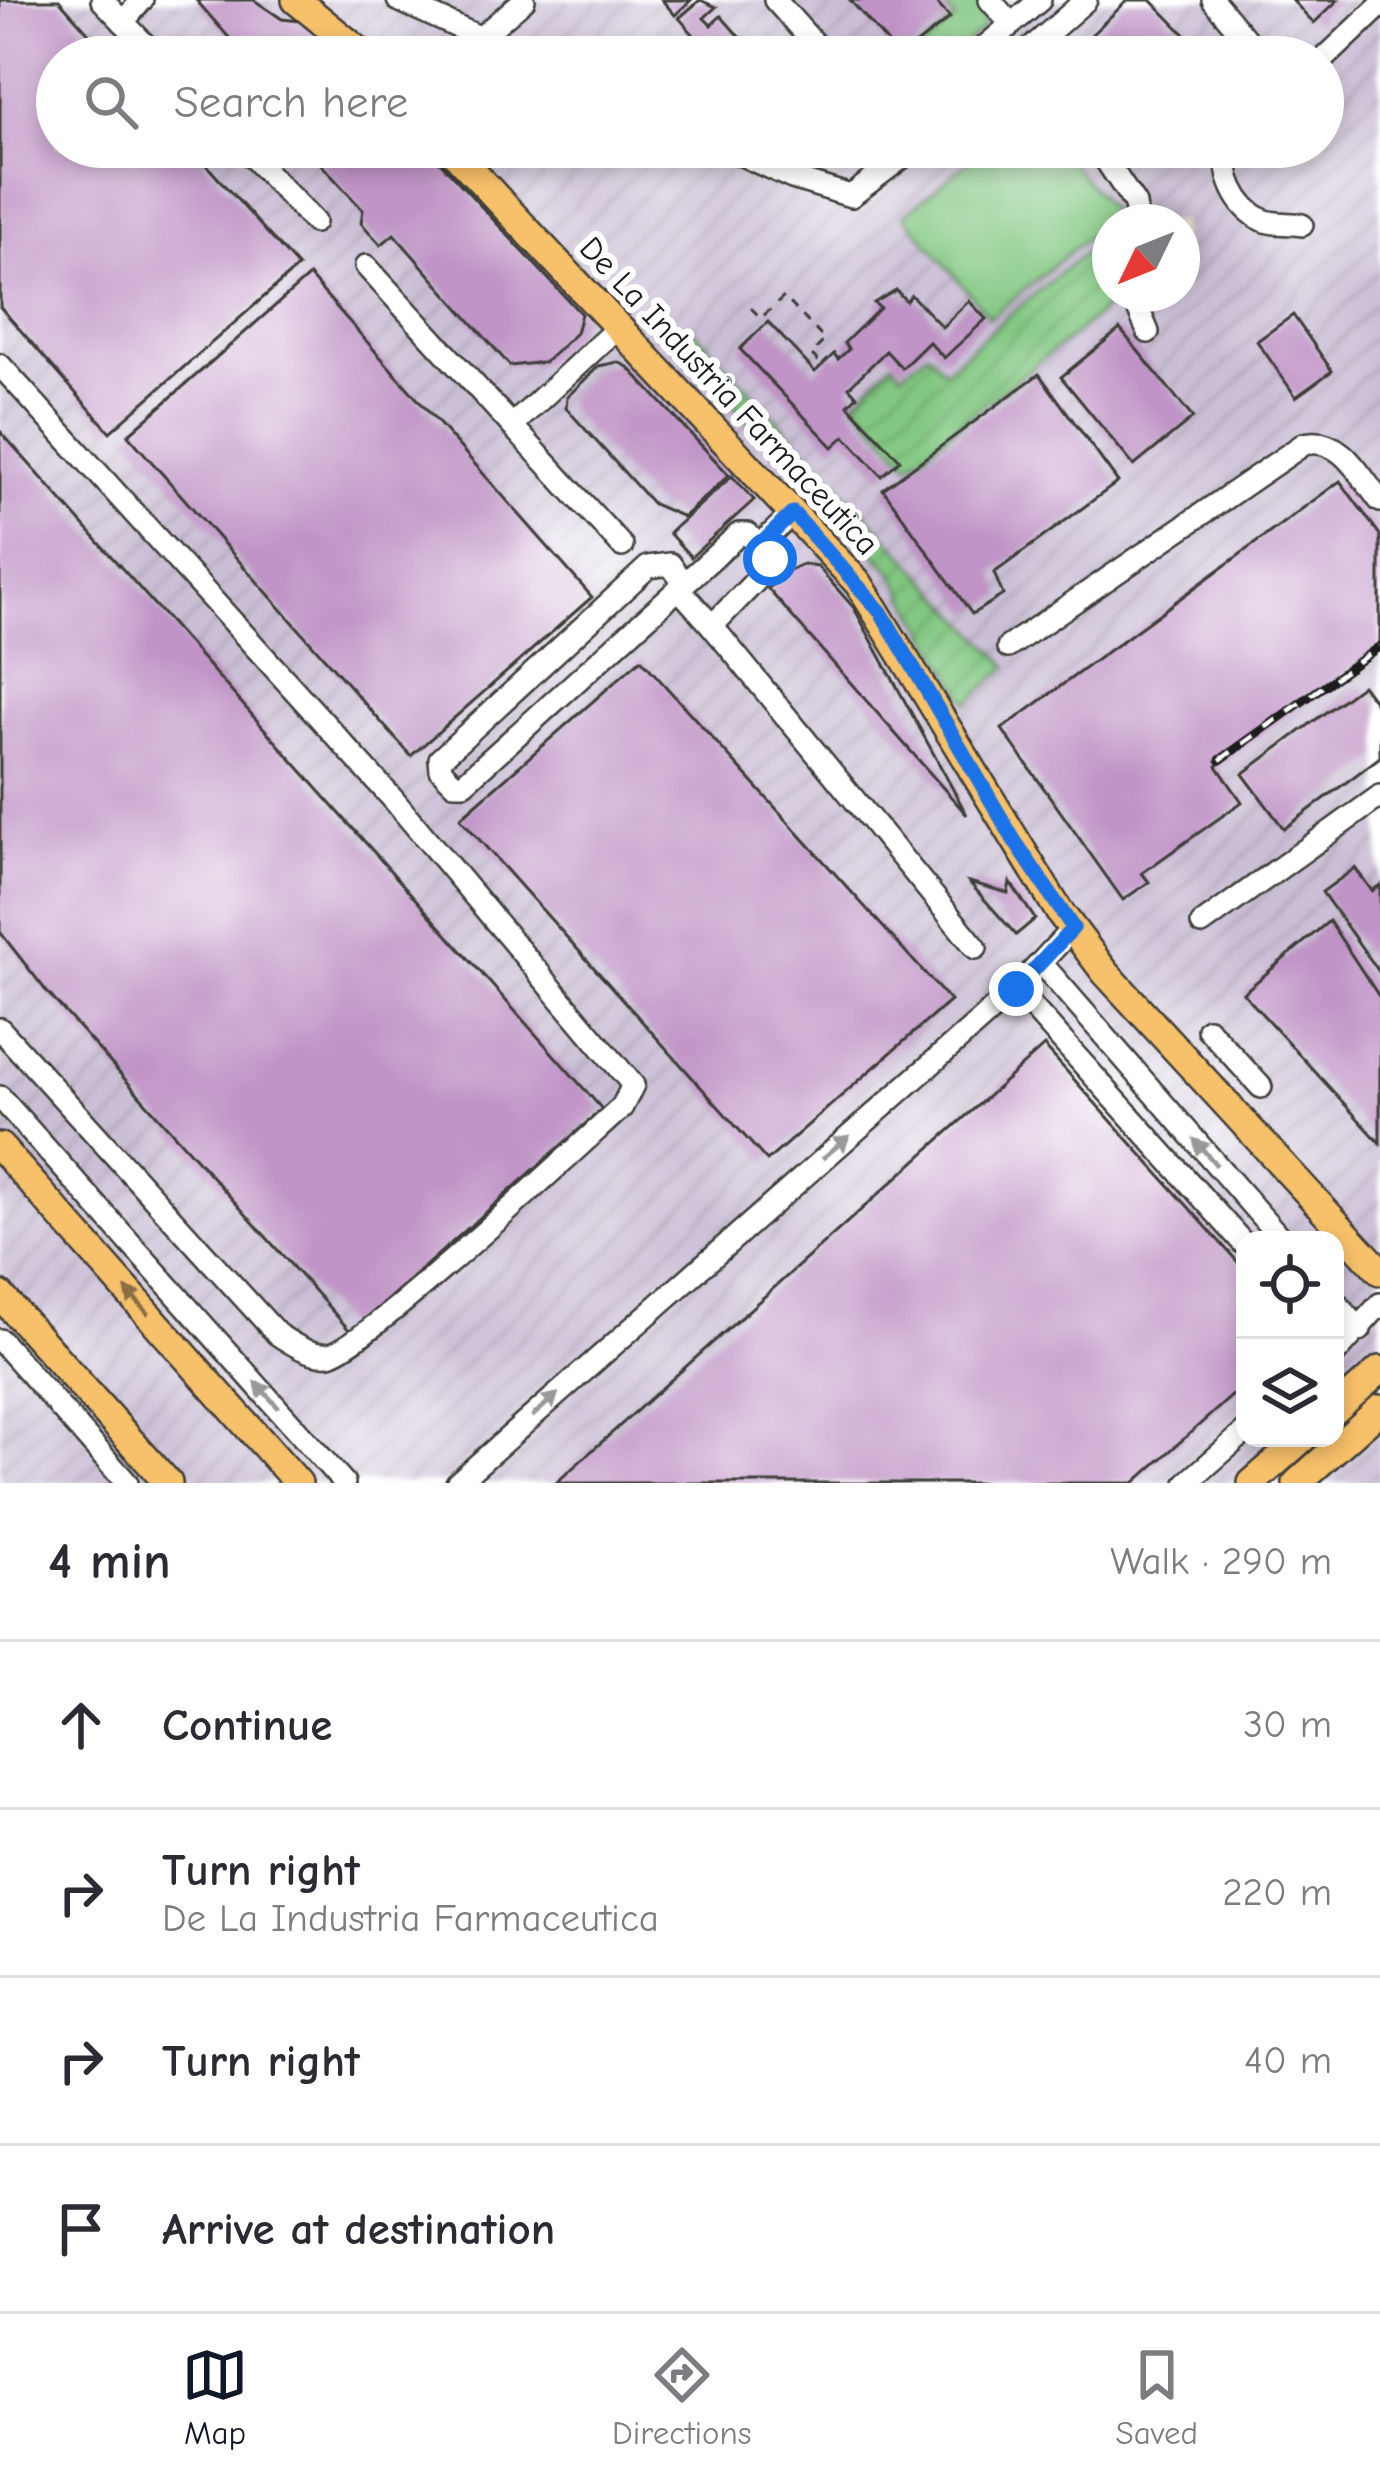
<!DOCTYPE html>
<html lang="en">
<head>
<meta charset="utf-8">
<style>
  :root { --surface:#fff; --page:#f2f2f3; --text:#2b2b33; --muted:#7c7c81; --line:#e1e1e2; --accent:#111827 }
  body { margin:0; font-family:"Comic Neue",sans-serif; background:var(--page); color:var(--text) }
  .controls { position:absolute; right:36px; bottom:36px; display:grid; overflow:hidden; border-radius:24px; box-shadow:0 6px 18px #0003 }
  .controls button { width:108px; height:108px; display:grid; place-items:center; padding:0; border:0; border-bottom:3px solid var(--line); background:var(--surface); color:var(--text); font:60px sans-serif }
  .compass { position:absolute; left:1092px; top:204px; width:108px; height:108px; border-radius:50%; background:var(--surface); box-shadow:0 6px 18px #0003; rotate:227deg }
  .stop { position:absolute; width:36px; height:36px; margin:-27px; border:9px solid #1a73e8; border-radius:50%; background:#fff }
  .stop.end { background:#1a73e8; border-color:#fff; box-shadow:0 3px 12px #0008 }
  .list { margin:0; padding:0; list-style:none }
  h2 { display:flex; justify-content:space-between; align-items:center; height:156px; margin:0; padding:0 48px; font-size:51px }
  h2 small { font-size:39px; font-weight:400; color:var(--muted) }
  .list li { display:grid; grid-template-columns:78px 1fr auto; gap:36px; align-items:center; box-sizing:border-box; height:168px; padding:0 48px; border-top:3px solid var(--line) }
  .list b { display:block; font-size:45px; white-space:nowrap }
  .list p { margin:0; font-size:39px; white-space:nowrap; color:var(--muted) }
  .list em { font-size:39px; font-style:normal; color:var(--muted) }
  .icon { flex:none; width:66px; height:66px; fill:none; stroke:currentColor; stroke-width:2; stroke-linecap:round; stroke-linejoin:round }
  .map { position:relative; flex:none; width:1380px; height:1483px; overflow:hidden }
  .search { position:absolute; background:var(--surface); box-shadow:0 6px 18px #0003; left:36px; right:36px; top:36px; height:132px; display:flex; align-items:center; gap:30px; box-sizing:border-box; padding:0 42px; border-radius:66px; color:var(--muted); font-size:45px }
  .sheet { height:828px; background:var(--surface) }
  nav { display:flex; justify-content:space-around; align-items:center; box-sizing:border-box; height:168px; border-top:3px solid var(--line); background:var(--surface); font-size:33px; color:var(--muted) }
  nav a { display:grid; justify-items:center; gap:6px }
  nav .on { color:var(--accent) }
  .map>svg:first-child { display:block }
  .industrial { fill:url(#industrial-furrows); fill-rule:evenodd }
  .green { fill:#82c782; stroke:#4f724f; stroke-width:3 }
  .garden { fill:url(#garden-furrows); stroke:#4f724f; stroke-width:3 }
  .building { fill:#c094c6 }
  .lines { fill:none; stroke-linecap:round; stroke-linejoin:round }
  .minor-casing { stroke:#3d3c39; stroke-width:26 }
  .major-casing { stroke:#3d3c39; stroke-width:32 }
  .path { stroke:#3d3c39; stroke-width:3; stroke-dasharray:9 9; stroke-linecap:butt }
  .minor { stroke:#fff; stroke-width:21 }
  .major { stroke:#f7c06b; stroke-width:27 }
  .rail-casing { stroke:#1c1c1c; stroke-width:9 }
  .rail { stroke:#fff; stroke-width:4.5; stroke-dasharray:14; stroke-linecap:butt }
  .oneway { fill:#999 }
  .oneway2 { fill:#8a6e44 }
  .route { stroke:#1a73e8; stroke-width:15 }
  .labels { text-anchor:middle; stroke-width:12; stroke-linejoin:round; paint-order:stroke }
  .street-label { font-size:33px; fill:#1c1c1c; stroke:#fff }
</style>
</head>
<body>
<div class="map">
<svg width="1380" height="1483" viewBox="0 0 1380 1483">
  <defs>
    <pattern id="industrial-furrows" width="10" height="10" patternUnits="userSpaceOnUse" patternTransform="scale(3)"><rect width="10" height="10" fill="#cbbfd5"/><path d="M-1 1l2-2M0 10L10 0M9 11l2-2" fill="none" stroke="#aea4b6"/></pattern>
    <pattern id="garden-furrows" width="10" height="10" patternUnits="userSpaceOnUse" patternTransform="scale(3)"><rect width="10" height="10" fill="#82c782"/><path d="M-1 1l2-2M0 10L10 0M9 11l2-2" fill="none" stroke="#70aa70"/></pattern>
  </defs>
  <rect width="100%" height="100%" fill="#fff"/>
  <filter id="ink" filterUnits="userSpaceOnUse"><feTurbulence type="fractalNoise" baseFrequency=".00833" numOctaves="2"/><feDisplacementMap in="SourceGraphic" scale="24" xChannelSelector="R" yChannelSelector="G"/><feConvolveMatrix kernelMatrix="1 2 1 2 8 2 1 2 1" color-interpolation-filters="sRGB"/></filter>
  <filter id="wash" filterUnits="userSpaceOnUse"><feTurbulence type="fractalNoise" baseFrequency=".004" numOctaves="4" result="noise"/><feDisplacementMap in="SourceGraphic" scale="48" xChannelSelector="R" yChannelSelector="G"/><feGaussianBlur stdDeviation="2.7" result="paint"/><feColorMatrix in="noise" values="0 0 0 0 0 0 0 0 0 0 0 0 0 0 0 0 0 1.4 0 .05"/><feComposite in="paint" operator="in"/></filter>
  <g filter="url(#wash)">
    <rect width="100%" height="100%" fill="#f9eede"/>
    <!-- industrial -->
    <path class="industrial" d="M 0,0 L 1380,0 L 1380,1483 L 0,1483 ZM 57,57 L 1323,57 L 1323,147 L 57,147 ZM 1110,222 L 1182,222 L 1182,294 L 1110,294 ZM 1245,1240 L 1335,1240 L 1335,1438 L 1245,1438 Z"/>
    <!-- green -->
    <g class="green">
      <polygon points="939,0 983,0 984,28 952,57 913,57 955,19"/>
      <polygon points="986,147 1058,147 1114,215 990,318 904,215"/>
    </g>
    <!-- garden -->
    <g class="garden">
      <polygon points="1110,231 1110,294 1115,294 1101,313 909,464 855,401 892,362 902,373 928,352 944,370"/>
      <polygon points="690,326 1008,666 968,703 892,571 690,360"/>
    </g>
    <g id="blocks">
      <!-- building -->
      <g class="building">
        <polygon points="0,0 59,0 110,57 57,57 57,147 190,147 298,267 110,432 0,307"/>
        <polygon points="196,0 254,0 282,19 300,21 319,31 343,57 246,57"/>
        <polygon points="662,0 691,0 675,15"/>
        <polygon points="700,0 716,7 704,18 711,25 721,16 757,57 713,57 679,18"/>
        <polygon points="850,0 934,0 950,18 900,57"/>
        <polygon points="1128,0 1151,0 1207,57 1068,57"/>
        <polygon points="1292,0 1338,0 1314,23"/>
        <polygon points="305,147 426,147 581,314 576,333 545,362 510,366 394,234 381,245 361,223 363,210"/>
        <polygon points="1125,147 1153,147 1138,161"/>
        <polygon points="309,276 592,597 411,756 128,435"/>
        <polygon points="896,290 906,301 911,295 942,327 969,301 986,319 944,358 929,342 902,368 886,351 849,387 857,396 848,405 900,460 882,476 845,436 833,447 740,349 768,322 815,372 834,354 838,359 849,349 844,343 880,308 874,303"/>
        <polygon points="1293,315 1332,371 1296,397 1257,341"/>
        <polygon points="1120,329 1193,418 1134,466 1061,377"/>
        <polygon points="618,362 628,367 729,475 683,517 653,504 566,408 567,397 599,366"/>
        <polygon points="1039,374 1118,482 994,573 1003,595 972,614 883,489"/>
        <polygon points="0,431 602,1109 351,1332 47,992 0,932"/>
        <polygon points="732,476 754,500 691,557 669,533"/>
        <polygon points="1340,481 1380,535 1380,648 1217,766 1242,802 1142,873 1149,882 1123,900 1002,729"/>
        <polygon points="803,564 817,566 854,608 967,815 768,589 783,573"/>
        <polygon points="641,659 950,1001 767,1161 460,818"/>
        <polygon points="1362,685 1380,709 1380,757 1284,829 1243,774"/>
        <polygon points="1355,868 1372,891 1380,885 1380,973 1322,892"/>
        <polygon points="969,882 1008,893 1010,882 1035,919 1016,935"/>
        <polygon points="1329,921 1380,998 1380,1143 1243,993"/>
        <polygon points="1044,1046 1245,1270 1245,1384 1134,1483 556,1483"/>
      </g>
    </g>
  </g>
  <g filter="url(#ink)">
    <use href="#blocks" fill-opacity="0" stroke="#3d3c39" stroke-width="3"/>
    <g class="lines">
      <defs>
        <g id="minor">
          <polyline points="102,0 157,57"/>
          <polyline points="398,0 523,57"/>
          <polyline points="775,0 826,57"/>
          <polyline points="990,0 1011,24"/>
          <polyline points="1213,0 1248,42"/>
          <polyline points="123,22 142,0"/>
          <polyline points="480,38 524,0"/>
          <polyline points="973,57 1040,0"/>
          <polyline points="1021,57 1086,0"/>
          <polyline points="1323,60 1380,6"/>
          <polyline points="243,147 314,222"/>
          <polyline points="724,147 792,178 851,196 916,147"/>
          <polyline points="1097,147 1135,204 1137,222"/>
          <path d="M 1230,147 C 1220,172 1237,208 1263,220 C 1273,225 1292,223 1302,225"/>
          <polyline points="366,266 622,546"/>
          <polyline points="1132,294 1148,332"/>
          <path d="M 0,365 L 392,798 L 633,1085 L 622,1107 C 582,1143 361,1350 329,1354 C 309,1356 293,1344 277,1334 L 0,1029"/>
          <polyline points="515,423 616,329"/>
          <polyline points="760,545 793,513"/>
          <polyline points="680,590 712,626 768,568 770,559 748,534 739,534 464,783 454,783 441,770 440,759 648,567 670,564 683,582"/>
          <polyline points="712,626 976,948"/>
          <path d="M 1008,647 L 1304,444 C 1341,435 1360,476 1380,501"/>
          <polyline points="1202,924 1380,796"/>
          <polyline points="1042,964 1282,1240"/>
          <polyline points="1016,989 1245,1245"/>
          <polyline points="1208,1029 1261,1087"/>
          <polyline points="0,1097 344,1483"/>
          <polyline points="1335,1301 1360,1330"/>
          <polyline points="0,1340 127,1483"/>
          <polyline points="1335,1354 1380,1304"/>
          <polyline points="457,1483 1016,989 1073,928"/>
          <polyline points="1187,1483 1245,1432"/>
        </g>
        <g id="major">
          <polyline points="296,0 366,57"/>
          <polyline points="449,147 859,584 1059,911 1105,972 1380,1271"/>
          <polyline points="0,1147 298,1483"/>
          <polyline points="0,1295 168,1483"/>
          <polyline points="1335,1410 1380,1370"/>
          <polyline points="1252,1483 1303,1438"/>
          <polyline points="1297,1483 1380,1409"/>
        </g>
      </defs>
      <!-- minor casing -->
      <use href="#minor" class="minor-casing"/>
      <!-- major casing -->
      <use href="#major" class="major-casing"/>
      <!-- path -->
      <polyline class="path" points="751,308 761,318 784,297 825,340 811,354 820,363"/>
      <!-- minor -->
      <use href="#minor" class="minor"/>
      <!-- major -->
      <use href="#major" class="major"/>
      <defs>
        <polyline id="rail" points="1220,760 1380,646"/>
      </defs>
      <!-- rail casing -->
      <use href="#rail" class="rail-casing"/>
      <!-- rail -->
      <use href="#rail" class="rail"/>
    </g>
    <!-- one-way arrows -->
    <defs><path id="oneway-solid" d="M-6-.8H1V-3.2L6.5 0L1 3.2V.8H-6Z" transform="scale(3)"/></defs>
    <g class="oneway">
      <use href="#oneway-solid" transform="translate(836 1147) rotate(-41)"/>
      <use href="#oneway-solid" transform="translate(1205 1152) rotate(-131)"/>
      <use href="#oneway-solid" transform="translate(267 1395) rotate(-132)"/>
      <use href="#oneway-solid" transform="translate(545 1405) rotate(-42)"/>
    </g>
    <use class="oneway2" href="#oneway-solid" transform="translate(137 1301) rotate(-132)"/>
  </g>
  <g class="lines" filter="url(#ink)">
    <!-- route -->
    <polyline class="route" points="770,559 760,545 793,513 881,612 1014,840 1073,928 1016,989"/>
  </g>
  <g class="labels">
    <!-- street labels -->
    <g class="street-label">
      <text transform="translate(730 395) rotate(47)" y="12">De La Industria Farmaceutica</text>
    </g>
  </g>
</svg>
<div class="controls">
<button><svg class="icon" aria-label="locate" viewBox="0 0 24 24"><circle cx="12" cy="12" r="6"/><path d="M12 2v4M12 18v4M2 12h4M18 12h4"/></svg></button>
<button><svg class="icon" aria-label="layers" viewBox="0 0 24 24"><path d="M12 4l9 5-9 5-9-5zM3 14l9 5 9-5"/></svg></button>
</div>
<svg class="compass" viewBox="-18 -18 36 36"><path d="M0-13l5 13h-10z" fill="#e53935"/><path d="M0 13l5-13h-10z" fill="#7c7c81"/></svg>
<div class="stop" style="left:770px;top:559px"></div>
<div class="stop end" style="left:1016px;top:989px"></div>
<div class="search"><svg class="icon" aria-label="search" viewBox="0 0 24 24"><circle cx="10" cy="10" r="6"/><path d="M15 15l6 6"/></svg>Search here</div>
</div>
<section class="sheet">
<h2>4 min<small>Walk · 290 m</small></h2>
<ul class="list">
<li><svg class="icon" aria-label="ahead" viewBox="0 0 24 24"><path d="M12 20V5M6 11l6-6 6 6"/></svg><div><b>Continue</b></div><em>30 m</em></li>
<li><svg class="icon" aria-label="right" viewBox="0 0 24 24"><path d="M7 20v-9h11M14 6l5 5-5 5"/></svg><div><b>Turn right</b><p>De La Industria Farmaceutica</p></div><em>220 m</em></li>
<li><svg class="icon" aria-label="right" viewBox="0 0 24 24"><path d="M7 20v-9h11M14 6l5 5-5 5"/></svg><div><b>Turn right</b></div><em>40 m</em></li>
<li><svg class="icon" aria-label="arrive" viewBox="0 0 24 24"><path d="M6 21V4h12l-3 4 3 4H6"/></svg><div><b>Arrive at destination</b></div></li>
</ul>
</section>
<nav>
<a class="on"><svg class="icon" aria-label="map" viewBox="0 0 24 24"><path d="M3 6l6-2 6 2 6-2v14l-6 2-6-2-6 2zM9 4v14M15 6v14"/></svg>Map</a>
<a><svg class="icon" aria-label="directions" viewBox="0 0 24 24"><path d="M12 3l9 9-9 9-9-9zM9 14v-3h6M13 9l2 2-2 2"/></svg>Directions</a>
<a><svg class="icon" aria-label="saved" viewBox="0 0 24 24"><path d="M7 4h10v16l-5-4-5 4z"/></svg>Saved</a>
</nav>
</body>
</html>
